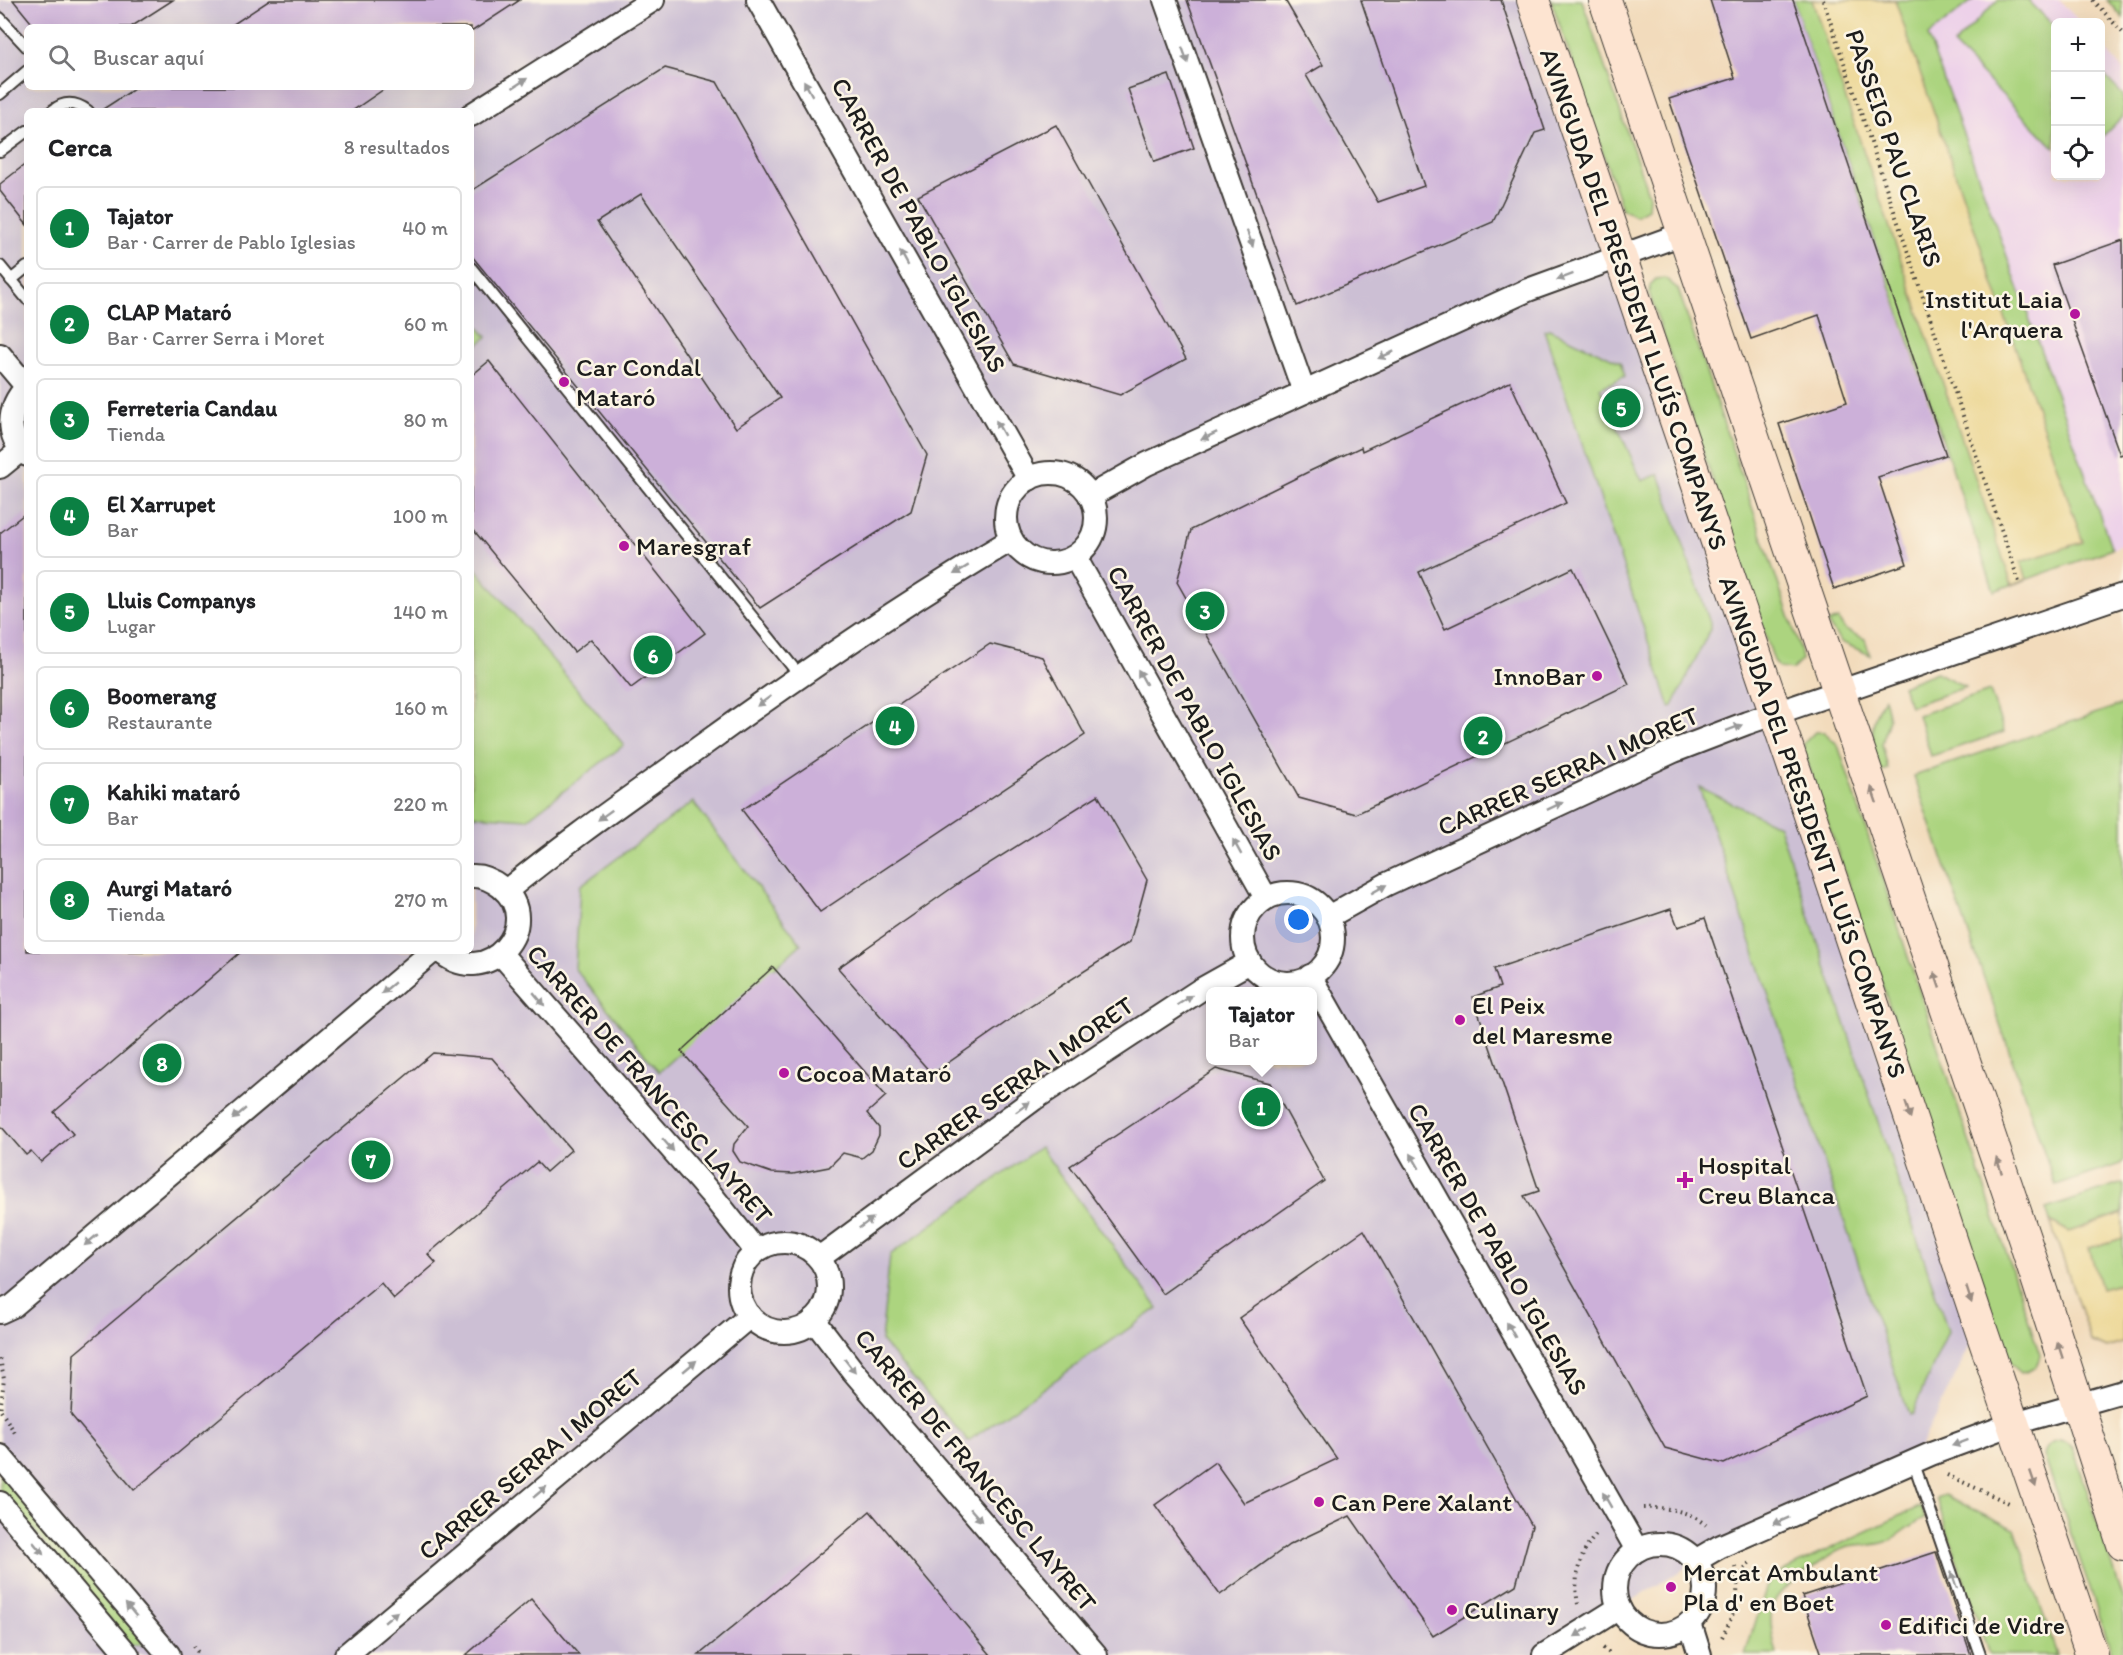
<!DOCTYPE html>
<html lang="es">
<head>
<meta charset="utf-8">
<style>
  :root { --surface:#fff; --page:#f6f6f6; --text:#202124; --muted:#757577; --line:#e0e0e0; --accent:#0b8043 }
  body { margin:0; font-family:Itim,sans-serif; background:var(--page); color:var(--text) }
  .controls { position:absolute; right:18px; top:18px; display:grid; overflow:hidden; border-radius:9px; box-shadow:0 6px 24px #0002 }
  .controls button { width:54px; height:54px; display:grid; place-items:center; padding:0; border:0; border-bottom:2px solid var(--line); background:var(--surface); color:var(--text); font:30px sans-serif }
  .you { position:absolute; left:1299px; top:920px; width:21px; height:21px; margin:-15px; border:4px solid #fff; border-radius:50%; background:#1a73e8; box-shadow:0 0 0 9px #1a73e833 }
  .badge { display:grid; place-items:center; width:39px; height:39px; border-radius:50%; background:var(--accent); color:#fff; font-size:20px; font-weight:700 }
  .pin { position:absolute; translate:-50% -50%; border:3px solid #fff; box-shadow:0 2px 6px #0006 }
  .popup { position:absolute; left:1206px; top:987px; width:111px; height:78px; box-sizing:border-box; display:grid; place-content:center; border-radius:9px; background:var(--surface); filter:drop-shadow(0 2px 4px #0005); font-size:20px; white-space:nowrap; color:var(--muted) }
  .popup b { font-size:22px; color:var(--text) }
  .popup::after { content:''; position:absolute; left:50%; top:100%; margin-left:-12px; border:12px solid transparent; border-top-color:var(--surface) }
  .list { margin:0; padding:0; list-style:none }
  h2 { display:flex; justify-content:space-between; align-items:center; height:78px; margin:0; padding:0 24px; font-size:26px }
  h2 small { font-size:20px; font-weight:400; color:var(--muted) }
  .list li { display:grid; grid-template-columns:39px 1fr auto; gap:18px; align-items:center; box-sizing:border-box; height:84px; margin:0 12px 12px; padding:0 12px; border:2px solid var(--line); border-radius:9px }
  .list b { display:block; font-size:22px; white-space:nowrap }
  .list p { margin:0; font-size:20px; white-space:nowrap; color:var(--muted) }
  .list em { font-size:20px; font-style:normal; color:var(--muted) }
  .icon { flex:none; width:33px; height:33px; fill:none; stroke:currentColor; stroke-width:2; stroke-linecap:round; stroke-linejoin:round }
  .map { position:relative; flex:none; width:2123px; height:1655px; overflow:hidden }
  .search { position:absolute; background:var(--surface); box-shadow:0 6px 24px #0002; left:24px; top:24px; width:450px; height:66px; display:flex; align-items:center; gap:15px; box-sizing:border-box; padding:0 21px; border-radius:9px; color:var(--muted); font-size:22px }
  .panel { position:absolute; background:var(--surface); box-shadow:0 6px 24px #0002; left:24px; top:108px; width:450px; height:846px; border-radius:9px }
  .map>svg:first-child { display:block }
  .built { fill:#edd1e9 }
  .industrial { fill:#ccbfd4; fill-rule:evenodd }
  .green { fill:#acd47f; stroke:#64784e; stroke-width:1.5 }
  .sand { fill:#eeda9e; stroke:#857b5d; stroke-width:1.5 }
  .building { fill:#ccb0d9; fill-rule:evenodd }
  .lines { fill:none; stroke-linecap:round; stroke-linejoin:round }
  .lane-casing { stroke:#3c3934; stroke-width:14 }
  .street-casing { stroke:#3c3934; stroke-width:26 }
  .secondary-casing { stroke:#3c3934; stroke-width:34 }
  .path { stroke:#3c3934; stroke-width:4; stroke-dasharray:1.5 4.5; stroke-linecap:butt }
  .lane { stroke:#fff; stroke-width:10 }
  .street { stroke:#fff; stroke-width:22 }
  .secondary { stroke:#fde4d1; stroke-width:32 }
  .oneway { fill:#999 }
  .oneway2 { fill:#988a80 }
  .poi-dot { fill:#b5179e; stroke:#fcf5e5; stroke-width:2 }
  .labels { text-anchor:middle; stroke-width:5; stroke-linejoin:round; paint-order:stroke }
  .street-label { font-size:26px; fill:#1c1c1c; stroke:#fcf5e5 }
  .poi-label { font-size:26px; fill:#1c1c1c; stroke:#fcf5e5; text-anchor:start }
</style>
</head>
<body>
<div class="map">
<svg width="2123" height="1655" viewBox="0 0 2123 1655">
  <rect width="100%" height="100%" fill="#fcf5e5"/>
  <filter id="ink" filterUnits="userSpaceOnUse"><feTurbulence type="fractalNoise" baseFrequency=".0167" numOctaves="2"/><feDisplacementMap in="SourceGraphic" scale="12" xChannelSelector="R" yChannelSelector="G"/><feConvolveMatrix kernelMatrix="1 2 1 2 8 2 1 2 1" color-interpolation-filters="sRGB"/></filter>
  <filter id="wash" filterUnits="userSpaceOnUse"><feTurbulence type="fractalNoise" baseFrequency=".008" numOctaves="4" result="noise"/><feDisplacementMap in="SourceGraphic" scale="24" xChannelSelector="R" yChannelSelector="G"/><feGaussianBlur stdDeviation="1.35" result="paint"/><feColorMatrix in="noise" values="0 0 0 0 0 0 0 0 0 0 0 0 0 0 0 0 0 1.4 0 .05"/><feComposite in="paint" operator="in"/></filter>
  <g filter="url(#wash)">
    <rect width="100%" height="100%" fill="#f2dbbc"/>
    <!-- built -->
    <polygon class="built" points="1973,0 2059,0 2080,22 2056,22 2056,176 2100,176 2101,45 2123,70 2123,545 2112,549 1928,35"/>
    <!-- industrial -->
    <path class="industrial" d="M 0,0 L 1525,0 L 1974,1338 L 1913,1461 L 1719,1547 L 1544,1655 L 0,1655 ZM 27,27 L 471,27 L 471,87 L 27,87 ZM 27,111 L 471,111 L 471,951 L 27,951 ZM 1210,992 L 1312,992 L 1312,1060 L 1210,1060 Z"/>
    <!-- green -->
    <g class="green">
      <polygon points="1551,0 1582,0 1649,196 1648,209 1635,216 1622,209"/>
      <polygon points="1793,0 1973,0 1928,36 2112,549 1994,591"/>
      <polygon points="1998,0 2028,0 2055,27 2055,148 1953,45"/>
      <polygon points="2107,0 2121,0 2123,18"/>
      <polygon points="2101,72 2123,95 2123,116 2101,138"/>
      <polygon points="1665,278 1678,289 1800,648 1802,660 1792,670 1779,668 1774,661 1649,293 1650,285 1656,279"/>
      <polygon points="471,318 487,337 471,350"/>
      <polygon points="1549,329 1620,362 1625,376 1600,388 1642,481 1659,474 1710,623 1710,629 1673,706 1670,707 1544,330"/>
      <polygon points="471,563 624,745 527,819 471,815"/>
      <polygon points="1838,619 1845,630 1865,639 1870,655 1841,642 1827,623"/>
      <polygon points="1936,672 1966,687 1910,706 1902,686"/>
      <polygon points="1990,691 2004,732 1931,756 1918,715"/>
      <path d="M 1884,698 L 1889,718 L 1882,744 L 1888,769 L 1879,772 C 1872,744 1867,724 1884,698 Z"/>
      <polygon points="2123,704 2123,1163 2056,1186 1914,776"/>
      <path d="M 1815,732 L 1824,732 L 1838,745 L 2040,1355 C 2038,1366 2033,1371 2021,1373 L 2009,1362 L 1804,752 L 1804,743 Z"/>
      <polygon points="1699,787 1779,826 1948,1331 1912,1414 1909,1415"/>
      <polygon points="693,802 801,944 659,1072 575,969 580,886"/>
      <polygon points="1040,1147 1158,1308 968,1441 881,1341 890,1255"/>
      <polygon points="2123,1183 2123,1213 2069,1232 2050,1221 2046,1209"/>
      <polygon points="2123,1238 2123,1283 2101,1290 2089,1248"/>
      <path d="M 2060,1440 L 2067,1442 L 2073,1448 L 2123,1600 L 2123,1655 L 2113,1655 L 2044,1456 C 2046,1446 2050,1442 2060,1440 Z"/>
      <polygon points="0,1469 143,1641 142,1645 131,1645 0,1491"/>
      <polygon points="1944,1495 2015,1529 2057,1655 1989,1655 1936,1498"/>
      <path d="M 1921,1506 L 1925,1518 C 1910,1524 1901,1536 1886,1542 C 1873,1546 1861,1545 1849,1547 C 1836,1550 1824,1560 1813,1568 C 1770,1596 1764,1603 1777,1655 L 1745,1655 L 1770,1577 Z"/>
    </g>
    <!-- sand -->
    <g class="sand">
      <polygon points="1812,0 1895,0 2083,542 2021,562 2027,579 2012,585"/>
      <polygon points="2123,1213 2123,1238 2089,1248 2101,1289 2123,1283 2123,1343 2106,1348 2091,1341 2050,1221 2069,1232"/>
    </g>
    <g id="blocks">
      <!-- building -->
      <g class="building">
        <polygon points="13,0 173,0 131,27 35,27"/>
        <polygon points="270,0 520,0 471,32 471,27 229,27"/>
        <polygon points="1187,0 1285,0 1323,65 1306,75 1378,202 1424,186 1361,0 1501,0 1545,130 1535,133 1493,222 1297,306"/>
        <polygon points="1710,0 1793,0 1946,455 1878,477 1907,564 1834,589 1779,424 1847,402 1819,315 1751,339 1669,99 1735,78"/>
        <path d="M 665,68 L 717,82 L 927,455 L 911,511 L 760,608 L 471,255 L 471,191 ZM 641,194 L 780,398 L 736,428 L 597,222 Z"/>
        <polygon points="1169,75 1194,148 1154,162 1128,89"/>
        <polygon points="137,87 387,87 352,111 100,111"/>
        <polygon points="1056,125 1186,359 1120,395 1014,364 918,196"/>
        <polygon points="27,163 27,225 0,191 0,184"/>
        <polygon points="2123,240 2123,454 2120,455 2052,265"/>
        <polygon points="489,361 705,633 631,688 591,639 574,652 471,527 471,376"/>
        <polygon points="1510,382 1566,503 1419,572 1445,629 1573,568 1629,684 1356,814 1299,798 1177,582 1191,530 1310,471 1361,447 1362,451"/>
        <polygon points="27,512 27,951 242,951 54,1112 73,1134 41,1162 31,1151 26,1155 0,1125 0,533"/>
        <polygon points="990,644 1042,657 1085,735 820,912 742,810"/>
        <polygon points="1098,795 1147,880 1130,942 1031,1005 932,1074 838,968 966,878"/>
        <polygon points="1671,909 1678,927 1705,918 1867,1396 1724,1464 1665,1448 1524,1196 1539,1191 1473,997 1500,987 1494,969"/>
        <polygon points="773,967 886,1096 867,1113 879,1128 879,1135 872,1150 862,1158 843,1153 829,1167 793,1174 772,1173 740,1162 733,1151 734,1144 748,1126 681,1051"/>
        <polygon points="433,1053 492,1058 571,1150 546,1172 537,1162 428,1254 436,1263 394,1299 381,1283 134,1490 71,1415 74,1354"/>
        <polygon points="1216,1069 1270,1083 1324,1181 1163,1294 1070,1166"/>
        <polygon points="1364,1230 1532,1526 1516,1585 1433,1636 1350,1516 1289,1545 1220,1595 1155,1505 1215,1462 1244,1503 1337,1459 1239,1318"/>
        <polygon points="870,1511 991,1655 699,1655 789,1580"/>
        <polygon points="1936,1552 1971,1655 1822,1655 1802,1596"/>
        <polygon points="531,1599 579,1655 466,1655"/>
      </g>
    </g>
  </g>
  <g filter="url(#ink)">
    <use href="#blocks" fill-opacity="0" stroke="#3c3934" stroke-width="1.5"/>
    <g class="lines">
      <defs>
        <g id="lane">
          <polyline points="0,18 27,47"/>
          <polyline points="0,94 27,71"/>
          <path d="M 52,111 C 64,101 76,102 88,111"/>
          <polyline points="0,151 27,131"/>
          <polyline points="0,266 27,299"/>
          <polyline points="471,268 800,676"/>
          <polyline points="11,280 27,267"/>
          <polyline points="1913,1461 1980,1655"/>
        </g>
        <g id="street">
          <polyline points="758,0 1029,479"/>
          <polyline points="1165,0 1304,392"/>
          <polyline points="471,115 653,0"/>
          <polyline points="0,355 27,387"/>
          <path d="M 27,387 C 7,407 5,436 27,455"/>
          <polyline points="0,467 21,450"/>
          <circle cx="1051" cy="518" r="45"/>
          <polyline points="1090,496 1147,464 1528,290 1682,234"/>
          <polyline points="1075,557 1266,898"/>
          <path d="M 506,891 C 568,840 635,794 700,747 C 801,674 904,603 1011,540"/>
          <circle cx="1288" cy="938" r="45"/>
          <polyline points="1328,917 1387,884 1674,751 1747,723 2123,595"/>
          <path d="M 440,951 C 487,993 546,923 501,887 C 492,880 482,875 471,876"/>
          <polyline points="501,954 710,1193 756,1251"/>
          <polyline points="1310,976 1637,1550"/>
          <circle cx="784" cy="1287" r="45"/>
          <polyline points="819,1258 1034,1099 1200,990 1250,962"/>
          <polyline points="0,1312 13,1306 433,951"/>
          <polyline points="814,1320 853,1371 1096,1655"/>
          <polyline points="0,1456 169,1655"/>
          <polyline points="0,1503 128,1655"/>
          <circle cx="1660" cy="1589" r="45"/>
          <polyline points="1695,1561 1719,1547 1931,1454 2015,1423 2123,1392"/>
          <polyline points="1690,1623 1700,1655"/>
          <polyline points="346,1655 750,1316"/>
          <polyline points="1544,1655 1619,1608"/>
        </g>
        <g id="secondary">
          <polyline points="1533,0 1810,815 1976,1315 2092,1655"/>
          <polyline points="1605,0 2025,1241 2123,1544"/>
        </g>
      </defs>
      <!-- lane casing -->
      <use href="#lane" class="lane-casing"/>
      <!-- street casing -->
      <use href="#street" class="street-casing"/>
      <!-- secondary casing -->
      <use href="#secondary" class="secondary-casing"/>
      <!-- path -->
      <g class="path">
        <polyline points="1823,0 2019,582"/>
        <polyline points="2093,0 2123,33"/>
        <polyline points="0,1359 4,1379 0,1412"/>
        <polyline points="1,1411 17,1436"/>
        <polyline points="1947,1475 2009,1503"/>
        <path d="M 1643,1508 C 1667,1507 1687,1510 1706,1525"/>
        <polyline points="1738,1579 1749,1563"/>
        <path d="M 1578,1604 C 1573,1579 1579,1552 1598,1533"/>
        <path d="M 1722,1637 C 1735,1614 1741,1593 1735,1567"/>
        <polyline points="193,1646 200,1655"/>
        <polyline points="1603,1648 1612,1655"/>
      </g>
      <!-- lane -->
      <use href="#lane" class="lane"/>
      <!-- street -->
      <use href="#street" class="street"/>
      <!-- secondary -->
      <use href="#secondary" class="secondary"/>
    </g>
    <!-- one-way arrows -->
    <defs><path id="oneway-solid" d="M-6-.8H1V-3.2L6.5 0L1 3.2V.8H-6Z" transform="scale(1.5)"/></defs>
    <g class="oneway">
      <use href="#oneway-solid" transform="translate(1185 55) rotate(70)"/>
      <use href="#oneway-solid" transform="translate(520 83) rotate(-33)"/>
      <use href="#oneway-solid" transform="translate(808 88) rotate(-119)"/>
      <use href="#oneway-solid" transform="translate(1250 239) rotate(70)"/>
      <use href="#oneway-solid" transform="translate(904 258) rotate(-119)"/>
      <use href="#oneway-solid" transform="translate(1565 277) rotate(160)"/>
      <use href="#oneway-solid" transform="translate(1386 355) rotate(156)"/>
      <use href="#oneway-solid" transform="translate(1000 428) rotate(-119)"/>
      <use href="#oneway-solid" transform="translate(1209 436) rotate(155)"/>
      <use href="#oneway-solid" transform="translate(961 570) rotate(149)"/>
      <use href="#oneway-solid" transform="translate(1142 677) rotate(-119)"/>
      <use href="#oneway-solid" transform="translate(764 701) rotate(144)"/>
      <use href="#oneway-solid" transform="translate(1734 728) rotate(-21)"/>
      <use href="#oneway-solid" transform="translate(1555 806) rotate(-25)"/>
      <use href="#oneway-solid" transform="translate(605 815) rotate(144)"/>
      <use href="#oneway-solid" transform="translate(1237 847) rotate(-119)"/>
      <use href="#oneway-solid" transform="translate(1379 889) rotate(-29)"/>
      <use href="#oneway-solid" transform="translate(388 988) rotate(140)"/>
      <use href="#oneway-solid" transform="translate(539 999) rotate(50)"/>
      <use href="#oneway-solid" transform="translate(1185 1000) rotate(-33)"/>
      <use href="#oneway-solid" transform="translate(1023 1107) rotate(-37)"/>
      <use href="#oneway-solid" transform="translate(239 1114) rotate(140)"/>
      <use href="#oneway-solid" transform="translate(668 1145) rotate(49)"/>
      <use href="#oneway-solid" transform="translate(1415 1161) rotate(-120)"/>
      <use href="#oneway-solid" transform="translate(866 1223) rotate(-37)"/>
      <use href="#oneway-solid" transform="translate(91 1240) rotate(140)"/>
      <use href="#oneway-solid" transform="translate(1511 1330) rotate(-120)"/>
      <use href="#oneway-solid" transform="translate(690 1366) rotate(-40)"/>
      <use href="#oneway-solid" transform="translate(850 1366) rotate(52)"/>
      <use href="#oneway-solid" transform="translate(1960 1443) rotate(160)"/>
      <use href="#oneway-solid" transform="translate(540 1492) rotate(-40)"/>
      <use href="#oneway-solid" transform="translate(1607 1500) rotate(-120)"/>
      <use href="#oneway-solid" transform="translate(976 1515) rotate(49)"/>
      <use href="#oneway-solid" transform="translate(1781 1521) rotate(156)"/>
      <use href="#oneway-solid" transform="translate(38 1548) rotate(50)"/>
      <use href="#oneway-solid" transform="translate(1954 1580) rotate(-109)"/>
      <use href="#oneway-solid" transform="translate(131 1610) rotate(-130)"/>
      <use href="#oneway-solid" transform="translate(391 1617) rotate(-40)"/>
      <use href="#oneway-solid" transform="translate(1582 1632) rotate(148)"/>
    </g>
    <g class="oneway2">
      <use href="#oneway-solid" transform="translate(1874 795) rotate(-109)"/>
      <use href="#oneway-solid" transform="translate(1937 980) rotate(-109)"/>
      <use href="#oneway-solid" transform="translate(1908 1110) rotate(72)"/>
      <use href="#oneway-solid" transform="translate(1999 1165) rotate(-109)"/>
      <use href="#oneway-solid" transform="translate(1969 1295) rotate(72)"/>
      <use href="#oneway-solid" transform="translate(2060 1350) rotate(-108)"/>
      <use href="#oneway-solid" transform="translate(2033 1479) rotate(71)"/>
    </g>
  </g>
  <!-- markers -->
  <g class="poi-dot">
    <circle cx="2075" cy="314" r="6"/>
    <circle cx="564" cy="382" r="6"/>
    <circle cx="624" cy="546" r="6"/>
    <circle cx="1597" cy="676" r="6"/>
    <circle cx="1460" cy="1020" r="6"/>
    <circle cx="784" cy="1073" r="6"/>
    <path d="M1682 1171h6v6h6v6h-6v6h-6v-6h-6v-6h6z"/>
    <circle cx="1319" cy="1502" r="6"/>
    <circle cx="1671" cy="1587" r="6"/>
    <circle cx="1452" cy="1610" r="6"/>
    <circle cx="1886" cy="1625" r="6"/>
  </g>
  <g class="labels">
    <!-- street labels -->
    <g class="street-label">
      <text transform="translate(1894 148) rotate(71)" y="9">PASSEIG PAU CLARIS</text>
      <text transform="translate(919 225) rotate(61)" y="9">CARRER DE PABLO IGLESIAS</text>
      <text transform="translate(1634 299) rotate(71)" y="9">AVINGUDA DEL PRESIDENT LLUÍS COMPANYS</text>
      <text transform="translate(1195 713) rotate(61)" y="9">CARRER DE PABLO IGLESIAS</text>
      <text transform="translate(1568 771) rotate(-24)" y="9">CARRER SERRA I MORET</text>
      <text transform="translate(1813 827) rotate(71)" y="9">AVINGUDA DEL PRESIDENT LLUÍS COMPANYS</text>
      <text transform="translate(1015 1083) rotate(-35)" y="9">CARRER SERRA I MORET</text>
      <text transform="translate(650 1084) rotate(49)" y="9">CARRER DE FRANCESC LAYRET</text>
      <text transform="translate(1498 1249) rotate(60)" y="9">CARRER DE PABLO IGLESIAS</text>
      <text transform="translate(530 1464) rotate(-40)" y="9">CARRER SERRA I MORET</text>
      <text transform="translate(976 1470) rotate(50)" y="9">CARRER DE FRANCESC LAYRET</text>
    </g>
    <!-- poi labels -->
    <g class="poi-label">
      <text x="2063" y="308" text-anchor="end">Institut Laia<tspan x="2063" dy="30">l'Arquera</tspan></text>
      <text x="576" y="376">Car Condal<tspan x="576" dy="30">Mataró</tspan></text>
      <text x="636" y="555">Maresgraf</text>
      <text x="1585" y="685" text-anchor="end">InnoBar</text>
      <text x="1472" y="1014">El Peix<tspan x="1472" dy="30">del Maresme</tspan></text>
      <text x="796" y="1082">Cocoa Mataró</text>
      <text x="1698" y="1174">Hospital<tspan x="1698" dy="30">Creu Blanca</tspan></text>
      <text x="1331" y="1511">Can Pere Xalant</text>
      <text x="1683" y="1581">Mercat Ambulant<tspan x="1683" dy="30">Pla d' en Boet</tspan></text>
      <text x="1464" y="1619">Culinary</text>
      <text x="1898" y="1634">Edifici de Vidre</text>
    </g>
  </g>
</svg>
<div class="controls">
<button>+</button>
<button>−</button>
<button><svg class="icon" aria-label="locate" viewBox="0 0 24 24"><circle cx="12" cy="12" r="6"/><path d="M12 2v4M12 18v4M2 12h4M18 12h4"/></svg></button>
</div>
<div class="you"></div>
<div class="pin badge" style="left:1261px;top:1107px">1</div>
<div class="popup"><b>Tajator</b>Bar</div>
<div class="pin badge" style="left:1483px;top:736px">2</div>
<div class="pin badge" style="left:1205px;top:611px">3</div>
<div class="pin badge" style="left:895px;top:726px">4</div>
<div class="pin badge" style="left:1621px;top:408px">5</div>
<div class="pin badge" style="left:653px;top:655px">6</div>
<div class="pin badge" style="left:371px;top:1160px">7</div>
<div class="pin badge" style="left:162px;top:1063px">8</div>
<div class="search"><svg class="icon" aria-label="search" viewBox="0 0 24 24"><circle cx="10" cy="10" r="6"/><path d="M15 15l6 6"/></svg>Buscar aquí</div>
<section class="panel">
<h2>Cerca<small>8 resultados</small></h2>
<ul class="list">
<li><span class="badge">1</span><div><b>Tajator</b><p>Bar · Carrer de Pablo Iglesias</p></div><em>40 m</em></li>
<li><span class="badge">2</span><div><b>CLAP Mataró</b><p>Bar · Carrer Serra i Moret</p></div><em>60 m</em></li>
<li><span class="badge">3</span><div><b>Ferreteria Candau</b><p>Tienda</p></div><em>80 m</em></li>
<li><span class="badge">4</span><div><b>El Xarrupet</b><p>Bar</p></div><em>100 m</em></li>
<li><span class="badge">5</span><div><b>Lluis Companys</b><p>Lugar</p></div><em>140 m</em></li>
<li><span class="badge">6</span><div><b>Boomerang</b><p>Restaurante</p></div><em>160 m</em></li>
<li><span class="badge">7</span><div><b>Kahiki mataró</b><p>Bar</p></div><em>220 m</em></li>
<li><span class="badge">8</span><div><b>Aurgi Mataró</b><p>Tienda</p></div><em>270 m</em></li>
</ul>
</section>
</div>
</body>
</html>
